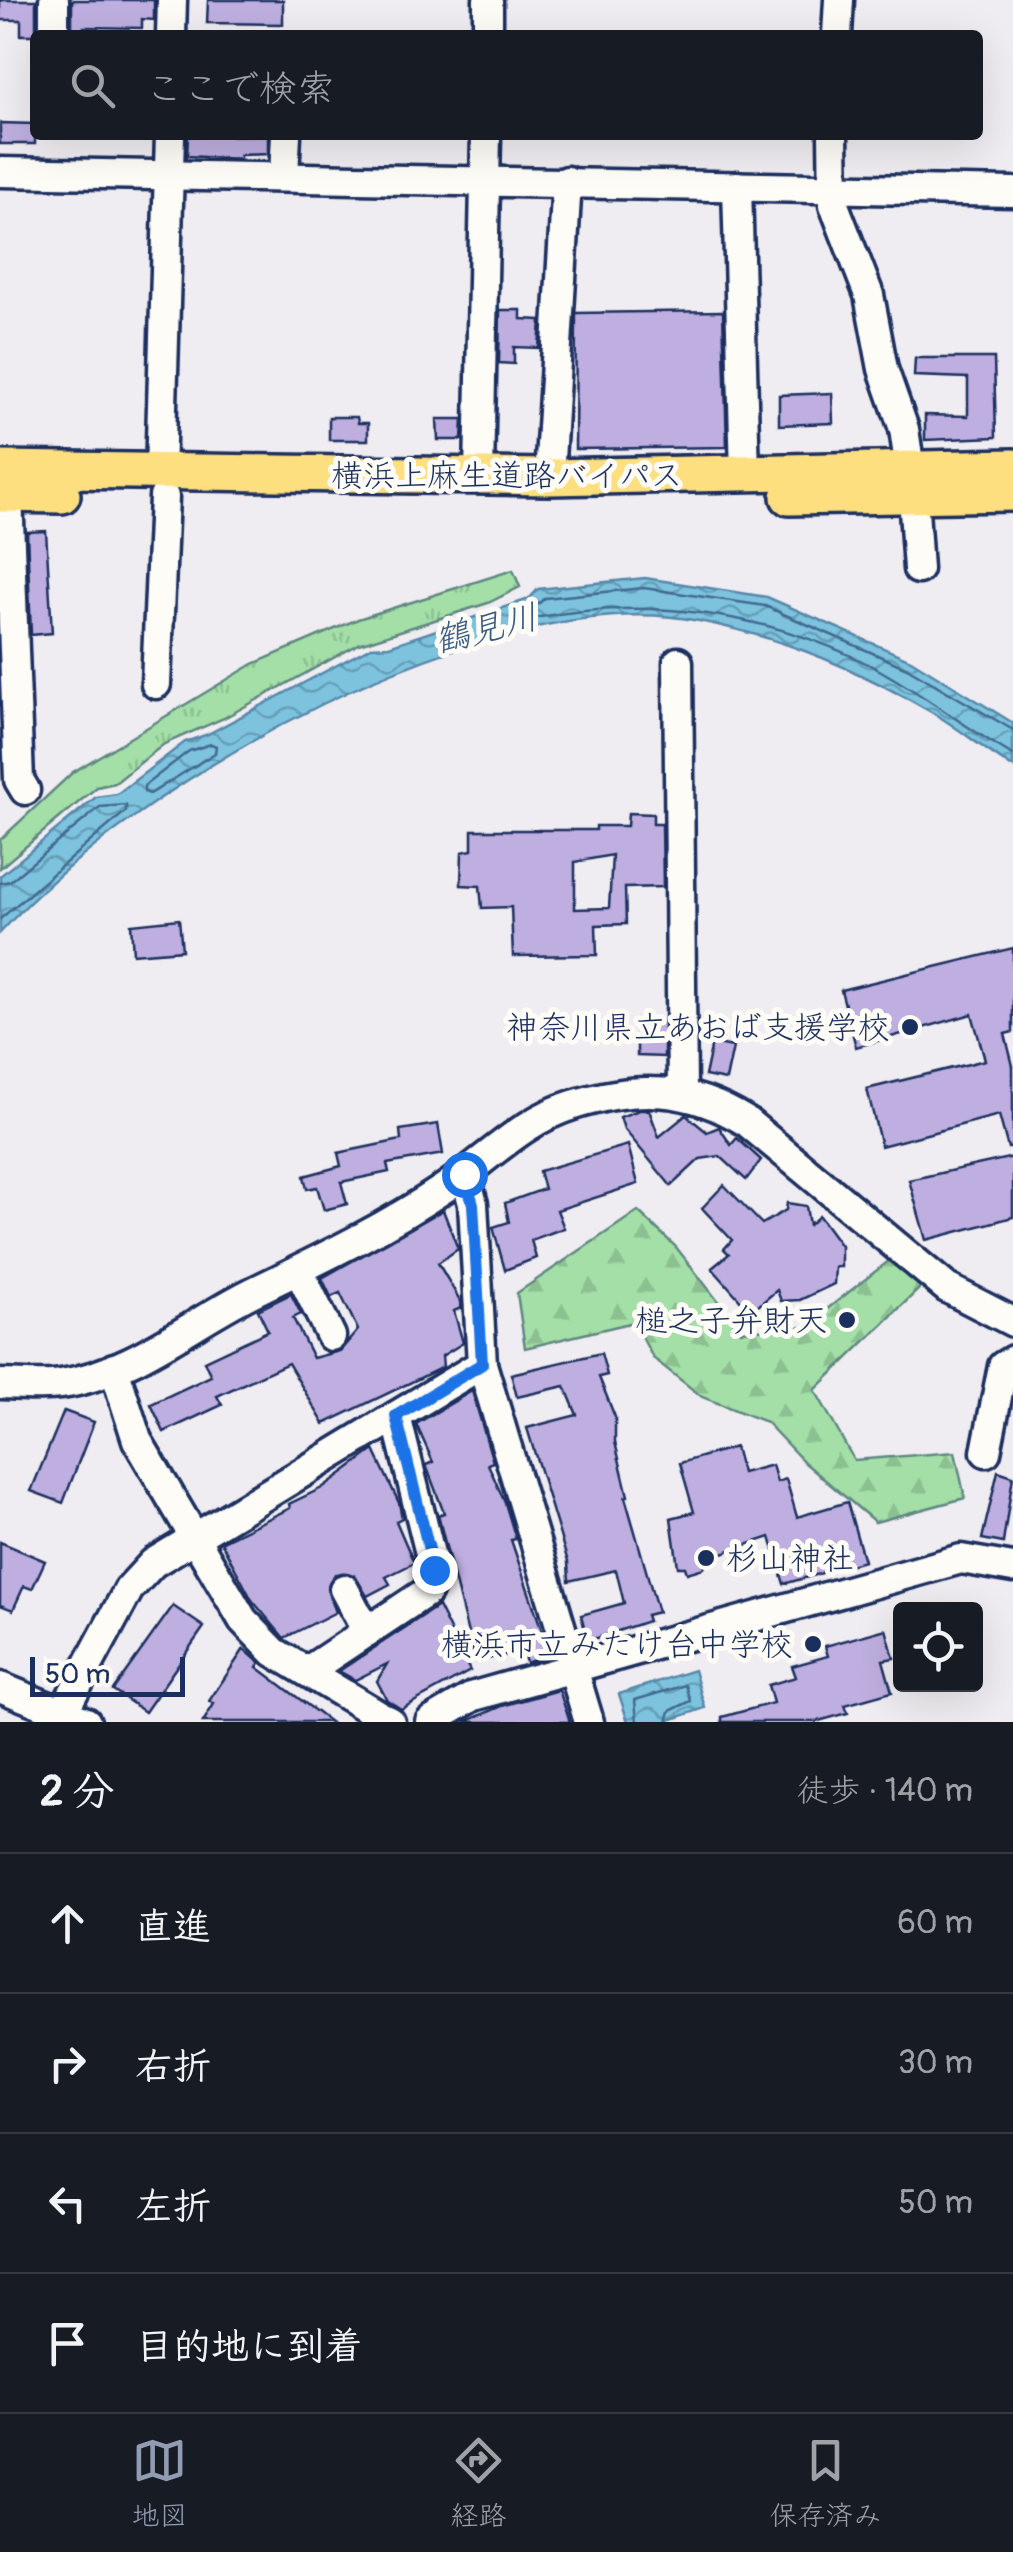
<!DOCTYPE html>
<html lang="ja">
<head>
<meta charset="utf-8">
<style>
  :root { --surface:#171b24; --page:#242831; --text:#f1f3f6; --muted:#9ea1a6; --line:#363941; --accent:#919bb2 }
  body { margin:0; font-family:Pangolin,"Klee One",sans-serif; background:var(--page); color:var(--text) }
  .controls { position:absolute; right:30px; bottom:30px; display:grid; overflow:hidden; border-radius:10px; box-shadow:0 10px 40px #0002 }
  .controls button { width:90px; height:90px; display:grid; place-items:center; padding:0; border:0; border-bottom:2px solid var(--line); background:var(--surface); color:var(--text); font:50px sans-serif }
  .scale { position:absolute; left:30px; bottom:25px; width:155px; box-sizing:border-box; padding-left:10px; border:5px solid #1b2f5e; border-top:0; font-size:28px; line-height:35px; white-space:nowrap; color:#1b2f5e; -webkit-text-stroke:8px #fdfcf7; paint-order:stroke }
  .stop { position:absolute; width:30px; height:30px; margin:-22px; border:8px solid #1a73e8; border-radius:50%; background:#fff }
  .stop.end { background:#1a73e8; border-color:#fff; box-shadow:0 2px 10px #0008 }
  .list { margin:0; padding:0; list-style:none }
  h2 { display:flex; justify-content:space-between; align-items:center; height:130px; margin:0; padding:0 40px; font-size:42px }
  h2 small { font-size:32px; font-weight:400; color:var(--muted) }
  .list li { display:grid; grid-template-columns:65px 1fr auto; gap:30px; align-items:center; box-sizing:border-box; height:140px; padding:0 40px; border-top:2px solid var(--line) }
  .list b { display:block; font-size:38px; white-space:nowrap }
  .list em { font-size:32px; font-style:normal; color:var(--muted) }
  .icon { flex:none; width:55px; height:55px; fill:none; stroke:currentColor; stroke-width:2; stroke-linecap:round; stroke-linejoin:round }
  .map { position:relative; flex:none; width:1013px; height:1722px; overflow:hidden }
  .search { position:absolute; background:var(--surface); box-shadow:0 10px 40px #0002; left:30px; right:30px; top:30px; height:110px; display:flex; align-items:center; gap:25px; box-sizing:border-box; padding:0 35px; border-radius:10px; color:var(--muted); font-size:38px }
  .sheet { height:690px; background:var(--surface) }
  nav { display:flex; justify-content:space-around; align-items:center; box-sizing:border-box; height:140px; border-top:2px solid var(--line); background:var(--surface); font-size:28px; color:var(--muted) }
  nav a { display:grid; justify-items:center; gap:5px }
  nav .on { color:var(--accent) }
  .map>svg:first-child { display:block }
  .grass { fill:url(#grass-tufts); stroke:#5f8782; stroke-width:2.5 }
  .forest { fill:url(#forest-firs); stroke:#5f8782; stroke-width:2.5 }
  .water { fill:url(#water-waves); stroke:#5688ab; stroke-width:2.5 }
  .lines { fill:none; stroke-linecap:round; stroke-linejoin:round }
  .shore { stroke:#426a91; stroke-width:2.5 }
  .building { fill:#beafe0; stroke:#1b2f5e; stroke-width:2.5; fill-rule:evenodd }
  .minor-casing { stroke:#1b2f5e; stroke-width:35 }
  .major-casing { stroke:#1b2f5e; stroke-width:42 }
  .minor { stroke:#fdfcf7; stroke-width:28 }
  .major { stroke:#fedf80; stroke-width:35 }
  .route { stroke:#1a73e8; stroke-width:12 }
  .poi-dot { fill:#1b2f5e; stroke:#fdfcf7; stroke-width:4 }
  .labels { text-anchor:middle; stroke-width:10; stroke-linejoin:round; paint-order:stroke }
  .street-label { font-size:32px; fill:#1b2f5e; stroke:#fdfcf7 }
  .poi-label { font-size:32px; fill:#1b2f5e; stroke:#fdfcf7; text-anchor:end }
  .water-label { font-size:35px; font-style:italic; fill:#385b84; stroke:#fdfcf7 }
</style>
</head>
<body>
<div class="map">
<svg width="1013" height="1722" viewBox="0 0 1013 1722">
  <defs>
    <pattern id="grass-tufts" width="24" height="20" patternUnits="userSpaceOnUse" patternTransform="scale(2.5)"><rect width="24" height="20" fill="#a3dfa6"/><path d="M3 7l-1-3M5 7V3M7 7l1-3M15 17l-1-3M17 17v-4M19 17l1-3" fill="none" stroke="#8cc091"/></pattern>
    <pattern id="forest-firs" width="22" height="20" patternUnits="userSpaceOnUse" patternTransform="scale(2.5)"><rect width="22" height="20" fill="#a3dfa6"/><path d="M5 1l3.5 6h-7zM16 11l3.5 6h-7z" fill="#8cc091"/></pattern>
    <pattern id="water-waves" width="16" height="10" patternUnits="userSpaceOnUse" patternTransform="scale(2.5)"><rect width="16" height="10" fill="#7dc3de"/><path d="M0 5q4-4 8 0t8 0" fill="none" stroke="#669fb7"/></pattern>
  </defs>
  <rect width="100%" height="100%" fill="#f0edf2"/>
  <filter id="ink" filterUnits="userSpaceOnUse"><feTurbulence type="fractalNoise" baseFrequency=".01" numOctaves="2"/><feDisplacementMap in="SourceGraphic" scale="20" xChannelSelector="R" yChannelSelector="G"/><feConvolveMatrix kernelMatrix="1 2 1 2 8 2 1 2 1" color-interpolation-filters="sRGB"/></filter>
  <g filter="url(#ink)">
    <!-- grass -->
    <polygon class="grass" points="513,570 520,587 488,603 359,644 224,718 164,744 115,783 97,787 0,868 0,840 73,772 253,664 358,619"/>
    <!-- forest -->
    <polygon class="forest" points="638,1211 676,1247 741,1331 804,1327 890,1260 921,1287 815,1390 854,1460 955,1452 965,1498 875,1522 805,1463 766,1422 702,1397 653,1358 634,1322 525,1348 517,1293"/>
    <!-- water -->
    <g class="water">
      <path d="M 645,578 L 767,597 L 911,660 L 1013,723 L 1013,767 C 987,752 964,732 938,716 C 862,671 786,638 699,621 C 489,579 137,781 0,933 L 0,876 L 96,797 L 117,794 L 185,742 L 208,734 L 371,647 L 389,646 L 529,599 L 538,589 Z"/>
      <polygon points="694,1670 705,1708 664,1722 628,1722 619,1694"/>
    </g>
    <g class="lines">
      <!-- shore -->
      <g class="shore">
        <path d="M 1013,730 L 907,668 L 765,606 L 644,588 L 545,598 L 529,612 L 534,618 C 648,597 765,612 870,665 C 920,691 964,727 1013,755"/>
        <polygon points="211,744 216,746 215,753 150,794 144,792 144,786 189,751"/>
        <polyline points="0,883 10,881 100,807 126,805 126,811 0,919"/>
        <polyline points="637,1722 635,1700 686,1685 691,1701 670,1711 667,1722"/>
      </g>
    </g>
    <!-- building -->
    <g class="building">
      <polygon points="0,0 36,0 36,35 21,35 21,20 0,20"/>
      <polygon points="72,0 154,0 154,20 142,19 142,28 84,27 84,35 72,35"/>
      <polygon points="208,0 283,0 283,24 207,23"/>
      <polygon points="0,123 35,124 35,144 0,144"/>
      <polygon points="268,135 268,154 240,155 240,159 187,156 188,136"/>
      <polygon points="500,310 521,310 521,319 541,320 539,348 514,347 514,364 499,363"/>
      <polygon points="723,311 727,447 575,449 576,313"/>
      <polygon points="915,358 994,358 996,437 925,440 925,415 968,416 968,378 914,376"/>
      <polygon points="832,393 833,423 779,425 779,395"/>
      <polygon points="329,417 357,417 358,423 368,423 368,440 329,440"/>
      <polygon points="437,419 463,419 462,440 438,440"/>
      <polygon points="46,531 52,633 31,635 27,532"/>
      <path d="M 628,813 L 653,814 L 653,824 L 662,824 L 663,887 L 625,888 L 626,924 L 596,925 L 597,955 L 513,956 L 511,907 L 482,908 L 480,886 L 461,885 L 462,852 L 472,850 L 472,830 L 596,830 L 596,826 L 627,826 ZM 612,855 L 609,908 L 575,909 L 575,862 Z"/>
      <polygon points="179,919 182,950 133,954 131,924"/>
      <polygon points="1013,948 1013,1032 1005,1034 1013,1066 1013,1147 1008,1148 999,1115 881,1146 867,1089 985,1060 972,1014 856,1047 841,990"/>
      <polygon points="637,1020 664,1021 664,1057 637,1056"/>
      <polygon points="712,1043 733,1047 726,1080 705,1076"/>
      <polygon points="639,1110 649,1110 659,1137 686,1115 707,1132 719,1127 731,1145 737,1138 761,1160 746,1180 720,1156 700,1159 671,1186 624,1129 620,1117"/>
      <polygon points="438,1124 443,1154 387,1164 389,1172 341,1182 347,1204 324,1210 317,1187 307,1189 304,1176 341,1166 338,1153 401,1140 400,1130"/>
      <polygon points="628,1145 638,1184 557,1210 564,1228 531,1240 536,1258 505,1270 493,1227 509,1222 505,1203 544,1189 539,1171"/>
      <polygon points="1013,1157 1013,1217 926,1240 909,1180"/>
      <polygon points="724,1185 762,1224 786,1210 787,1203 806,1206 809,1225 819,1216 841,1246 841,1267 835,1267 834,1284 800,1300 781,1301 777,1290 751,1312 712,1268 729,1254 724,1249 732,1240 702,1208"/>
      <polygon points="443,1210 458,1249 438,1263 461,1302 461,1308 454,1311 463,1343 442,1356 443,1367 324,1424 288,1363 217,1396 222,1405 164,1432 151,1404 211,1376 204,1361 268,1331 258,1310 291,1294 301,1314 293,1318 313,1358 340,1351 358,1330 340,1293 331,1297 322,1278"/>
      <polygon points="601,1353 607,1375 599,1377 615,1417 615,1442 628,1496 625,1497 658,1612 646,1615 648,1621 588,1641 581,1615 624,1603 616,1570 569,1581 568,1562 527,1428 577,1415 565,1386 517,1397 511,1374"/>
      <polygon points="472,1391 493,1462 488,1464 505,1503 516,1539 511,1540 550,1654 526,1663 523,1652 475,1661 438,1515 444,1513 426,1465 433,1462 416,1424"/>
      <polygon points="64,1411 94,1422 63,1503 31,1491"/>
      <polygon points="735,1447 742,1473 772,1465 777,1482 786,1479 797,1517 847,1502 864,1561 784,1584 770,1537 707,1558 704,1568 687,1573 685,1567 678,1567 671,1518 694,1512 680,1463"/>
      <polygon points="374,1450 399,1503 402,1518 396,1521 414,1563 386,1577 390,1584 367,1596 354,1575 335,1574 327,1589 336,1612 284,1638 252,1600 221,1542 290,1508 289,1504 322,1488"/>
      <polygon points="998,1471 1013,1476 1003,1543 982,1539"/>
      <polygon points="0,1542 45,1561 32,1589 24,1586 13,1610 0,1605"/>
      <polygon points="173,1606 204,1627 145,1712 113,1690"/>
      <polygon points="438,1606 470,1671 401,1709 387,1700 377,1681 387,1664 355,1680 339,1671"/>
      <polygon points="886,1629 894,1658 883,1660 892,1692 845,1705 848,1713 815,1722 722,1722 722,1717 773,1703 768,1685 796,1677 792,1666 828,1656 825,1646"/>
      <polygon points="244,1649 260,1663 257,1667 330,1722 203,1722 214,1704 209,1701"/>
      <polygon points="559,1690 570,1722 465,1722 502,1706"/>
    </g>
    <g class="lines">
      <defs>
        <g id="minor">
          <polyline points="54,0 54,35"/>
          <polyline points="171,35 172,0"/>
          <polyline points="488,35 488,0"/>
          <polyline points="837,35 839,0"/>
          <polyline points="833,135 834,205 869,295 883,369 904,429 910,470"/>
          <polyline points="0,172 1013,192"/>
          <polyline points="284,176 286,135"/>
          <polyline points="737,186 745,474"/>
          <polyline points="160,474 170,135"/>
          <polyline points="479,476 486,135"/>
          <polyline points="549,477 567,181"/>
          <polyline points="8,494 19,780 25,790"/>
          <polyline points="913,495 918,569"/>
          <polyline points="678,662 682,1092"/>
          <polyline points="156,684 164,497"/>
          <polyline points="299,1271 331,1336"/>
          <polyline points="482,1364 589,1722"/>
          <polyline points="114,1368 137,1440 243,1620 274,1652 390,1722"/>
          <path d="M 0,1384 C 20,1384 42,1387 61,1384 C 133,1374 195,1319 259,1289 C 323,1258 387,1227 446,1187 C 488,1159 523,1120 573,1105 C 637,1085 689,1086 747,1122 L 947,1288 L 1013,1322"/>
          <polyline points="986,1452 1003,1366 1013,1360"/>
          <polyline points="344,1589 367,1632"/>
          <polyline points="309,1670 428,1591 434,1570 396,1416"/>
          <polyline points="0,1687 86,1722"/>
          <polyline points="64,1710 129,1589 153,1563 482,1364 473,1204 465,1174"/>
          <polyline points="430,1722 474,1696 961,1559 1013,1568"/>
        </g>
        <g id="major">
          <polyline points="0,469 549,477 1013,467"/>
          <polyline points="0,494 62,495"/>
          <polyline points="789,497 1013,493"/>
        </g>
      </defs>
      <!-- minor casing -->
      <use href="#minor" class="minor-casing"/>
      <!-- major casing -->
      <use href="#major" class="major-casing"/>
      <!-- minor -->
      <use href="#minor" class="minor"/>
      <!-- major -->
      <use href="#major" class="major"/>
    </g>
  </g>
  <g class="lines" filter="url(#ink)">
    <!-- route -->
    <polyline class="route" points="434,1570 396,1416 482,1364 473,1204 464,1174"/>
  </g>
  <!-- markers -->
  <g class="poi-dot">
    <circle cx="910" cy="1027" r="10"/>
    <circle cx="847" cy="1320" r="10"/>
    <circle cx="706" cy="1558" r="10"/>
    <circle cx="813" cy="1644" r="10"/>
  </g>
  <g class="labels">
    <!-- street labels -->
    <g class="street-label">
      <text x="507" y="486">横浜上麻生道路バイパス</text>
    </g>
    <!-- poi labels -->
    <g class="poi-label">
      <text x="890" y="1038">神奈川県立あおば支援学校</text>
      <text x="827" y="1331">槌之子弁財天</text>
      <text x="726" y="1569" text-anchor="start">杉山神社</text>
      <text x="793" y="1655">横浜市立みたけ台中学校</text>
    </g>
    <!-- water labels -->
    <g class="water-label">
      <text transform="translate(486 628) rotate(-14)" y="12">鶴見川</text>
    </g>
  </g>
</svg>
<div class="controls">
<button><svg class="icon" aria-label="locate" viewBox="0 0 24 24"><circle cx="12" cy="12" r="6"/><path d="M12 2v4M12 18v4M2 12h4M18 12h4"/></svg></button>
</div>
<div class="scale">50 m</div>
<div class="stop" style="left:464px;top:1174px"></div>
<div class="stop end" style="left:434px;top:1570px"></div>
<div class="search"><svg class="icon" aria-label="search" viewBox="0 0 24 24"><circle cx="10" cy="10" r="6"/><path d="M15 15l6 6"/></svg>ここで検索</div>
</div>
<section class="sheet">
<h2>2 分<small>徒歩 · 140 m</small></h2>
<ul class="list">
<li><svg class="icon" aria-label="ahead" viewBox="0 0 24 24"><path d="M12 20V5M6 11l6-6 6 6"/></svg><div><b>直進</b></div><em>60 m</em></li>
<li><svg class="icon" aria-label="right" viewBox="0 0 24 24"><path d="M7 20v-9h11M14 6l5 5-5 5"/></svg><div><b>右折</b></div><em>30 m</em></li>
<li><svg class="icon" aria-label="left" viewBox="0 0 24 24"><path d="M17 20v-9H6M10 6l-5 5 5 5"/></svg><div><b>左折</b></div><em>50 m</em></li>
<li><svg class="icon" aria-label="arrive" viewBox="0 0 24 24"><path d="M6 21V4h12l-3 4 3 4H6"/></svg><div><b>目的地に到着</b></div></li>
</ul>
</section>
<nav>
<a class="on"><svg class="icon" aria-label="map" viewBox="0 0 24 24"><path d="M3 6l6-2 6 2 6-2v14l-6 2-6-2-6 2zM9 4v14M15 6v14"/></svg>地図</a>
<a><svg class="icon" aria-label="directions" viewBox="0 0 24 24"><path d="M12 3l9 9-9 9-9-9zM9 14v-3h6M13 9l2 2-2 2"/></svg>経路</a>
<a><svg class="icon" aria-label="saved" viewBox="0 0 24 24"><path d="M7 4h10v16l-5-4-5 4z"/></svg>保存済み</a>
</nav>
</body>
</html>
